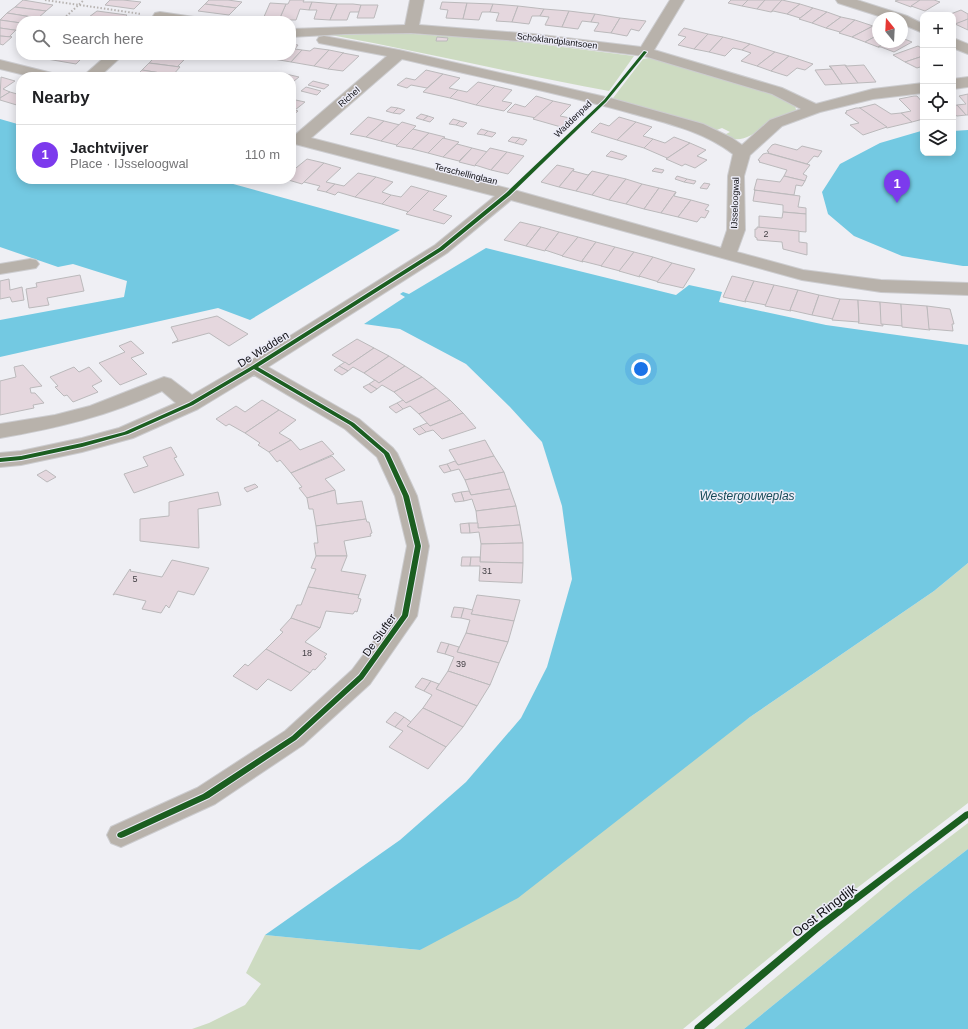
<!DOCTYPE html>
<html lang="en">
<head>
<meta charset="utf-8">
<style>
  :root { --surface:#fff; --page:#f6f6f6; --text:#202124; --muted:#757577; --line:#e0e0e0; --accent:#7c3aed }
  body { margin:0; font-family:Helvetica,sans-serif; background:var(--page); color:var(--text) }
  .controls { position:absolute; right:12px; top:12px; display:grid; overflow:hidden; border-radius:8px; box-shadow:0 2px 10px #0003 }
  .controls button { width:36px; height:36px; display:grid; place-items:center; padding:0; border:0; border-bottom:1px solid var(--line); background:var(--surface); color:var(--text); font:20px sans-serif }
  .compass { position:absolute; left:872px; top:12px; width:36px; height:36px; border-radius:50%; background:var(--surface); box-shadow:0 2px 10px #0003; rotate:342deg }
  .you { position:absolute; left:641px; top:369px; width:14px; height:14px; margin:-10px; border:3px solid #fff; border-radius:50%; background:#1a73e8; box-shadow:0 0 0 6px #1a73e833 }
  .badge { display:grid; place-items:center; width:26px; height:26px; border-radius:50%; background:var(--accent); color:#fff; font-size:13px; font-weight:700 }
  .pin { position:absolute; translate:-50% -33px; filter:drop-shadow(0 1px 2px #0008) }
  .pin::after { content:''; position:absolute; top:21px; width:14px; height:12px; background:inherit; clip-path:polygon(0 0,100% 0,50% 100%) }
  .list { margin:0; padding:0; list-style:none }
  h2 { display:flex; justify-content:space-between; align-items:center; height:52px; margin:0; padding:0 16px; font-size:17px }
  h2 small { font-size:13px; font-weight:400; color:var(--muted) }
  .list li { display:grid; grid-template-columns:26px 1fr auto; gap:12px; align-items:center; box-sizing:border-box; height:60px; padding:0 16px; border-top:1px solid var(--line) }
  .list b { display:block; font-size:15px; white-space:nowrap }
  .list p { margin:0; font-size:13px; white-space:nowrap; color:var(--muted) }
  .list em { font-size:13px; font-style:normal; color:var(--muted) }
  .icon { flex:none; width:22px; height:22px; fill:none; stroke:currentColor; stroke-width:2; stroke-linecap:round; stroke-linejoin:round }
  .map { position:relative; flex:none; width:968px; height:1029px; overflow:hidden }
  .search { position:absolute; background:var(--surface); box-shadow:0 2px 10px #0003; left:16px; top:16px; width:280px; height:44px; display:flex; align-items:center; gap:10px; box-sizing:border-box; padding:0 14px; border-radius:16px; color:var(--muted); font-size:15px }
  .panel { position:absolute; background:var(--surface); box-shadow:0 2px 10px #0003; left:16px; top:72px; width:280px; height:112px; border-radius:16px }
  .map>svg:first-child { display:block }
  .green { fill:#cddbc1 }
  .water { fill:#73c9e2 }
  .building { fill:#e5d7de; stroke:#bbb9bb }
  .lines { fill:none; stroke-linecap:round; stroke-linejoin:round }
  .minor-casing { stroke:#cccccf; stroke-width:2 }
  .path { stroke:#b8b4b2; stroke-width:2; stroke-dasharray:1.5 2; stroke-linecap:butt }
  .minor { fill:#b8b2ab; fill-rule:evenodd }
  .cycleway-casing { stroke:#ececf7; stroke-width:2 }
  .cycleway { fill:#1b5e20; fill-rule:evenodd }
  .labels { text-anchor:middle; stroke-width:3; stroke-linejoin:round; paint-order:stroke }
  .far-street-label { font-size:9px; fill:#0f0f13; stroke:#ececf7 }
  .number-label { font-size:9px; fill:#444146 }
  .street-label { font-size:11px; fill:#0f0f13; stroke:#ececf7 }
  .water-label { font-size:12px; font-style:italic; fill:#164a58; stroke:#ececf7 }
  .near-street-label { font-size:13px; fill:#0f0f13; stroke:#ececf7 }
</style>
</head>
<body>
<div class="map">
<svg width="968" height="1029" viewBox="0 0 968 1029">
  <rect width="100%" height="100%" fill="#efeff4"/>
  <!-- green -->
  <g class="green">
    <path d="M 397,33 L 498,39 L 634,56 L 609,91 C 516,74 424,52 331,35 Z"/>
    <path d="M 649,58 C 686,67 723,76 759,89 C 772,94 784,98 795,105 L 796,110 C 788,115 779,118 770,123 C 752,134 744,145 722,136 L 730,132 L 722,128 L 714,131 L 614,99 L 613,98 L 643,59 Z"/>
    <polygon points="968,563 968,803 810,924 683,1029 192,1029 209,1023 245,1005 261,984 246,973 265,935 420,950 750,717 934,591"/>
    <polygon points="968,823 968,849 911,893 744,1029 714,1029 892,881"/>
  </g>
  <!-- water -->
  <g class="water">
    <polygon points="0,119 21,125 21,179 215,179 400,230 250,320 218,308 0,357 0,320 124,297 127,281 73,264 58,267 0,247"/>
    <polygon points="968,130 968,266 963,266 902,256 854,236 828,214 822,192 840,164 880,143 921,131 923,131 923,153 953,153 953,131"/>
    <polygon points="486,248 676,295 689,285 722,292 719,302 826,325 968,345 968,563 934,591 750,717 518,898 420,950 265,935 400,840 466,782 521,718 547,667 572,579 562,506 542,442 510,407 466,364 400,329 364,324 405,297 400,294 403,292 409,294"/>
    <polygon points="968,849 968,1029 744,1029 911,893"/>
  </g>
  <!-- building -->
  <g class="building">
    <polygon points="23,0 53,5 46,11 15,7"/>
    <polygon points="110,0 123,0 141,2 134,9 105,5"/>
    <polygon points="209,0 228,0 242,2 236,8 205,4"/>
    <polygon points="290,0 304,0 303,2 312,2 309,10 300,9 296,20 279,20 286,4 288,4"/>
    <polygon points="731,0 748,0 742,6 728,3"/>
    <polygon points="748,0 765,0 757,9 742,6"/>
    <polygon points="765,0 782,0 771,12 757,9"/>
    <polygon points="782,0 800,4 787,14 773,11 771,12"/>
    <polygon points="899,0 920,0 911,7 895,1"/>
    <polygon points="920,0 934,0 940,2 925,11 911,6"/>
    <polygon points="312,2 337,4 330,20 314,19 317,10 309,10"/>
    <polygon points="442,2 467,3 463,19 446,18 448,10 440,9"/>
    <polygon points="270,3 286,4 279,20 263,19"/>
    <polygon points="467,3 493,4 490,12 482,12 479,20 463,19"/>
    <polygon points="205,4 236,8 229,15 198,11"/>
    <polygon points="337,4 353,4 361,5 359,12 350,12 347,20 330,20"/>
    <polygon points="493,4 518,6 512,22 496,21 499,13 490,12"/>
    <polygon points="800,4 813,8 799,19 800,18 787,14"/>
    <polygon points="361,5 378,5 374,18 357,18"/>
    <polygon points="518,6 544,9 540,16 532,16 529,24 512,22"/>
    <polygon points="15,7 46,11 38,18 7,13"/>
    <polygon points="813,8 827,12 812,23 799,19"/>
    <polygon points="544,9 569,11 562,27 545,25 549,17 540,16"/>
    <polygon points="961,10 968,14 968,19 955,25 953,24 953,15 948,15"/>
    <polygon points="97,11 127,15 121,21 89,17"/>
    <polygon points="569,11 585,13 595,14 591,22 582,21 578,29 562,27"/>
    <polygon points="827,12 841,17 826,28 812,23"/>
    <polygon points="7,13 38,18 34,21 21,21 21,23 0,20"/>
    <polygon points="595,14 620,18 611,33 594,31 599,23 591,22"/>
    <polygon points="89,17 114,21 85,21"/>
    <polygon points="841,17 855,20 839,33 840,32 826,28"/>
    <polygon points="620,18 646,21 639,31 631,29 627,36 611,33"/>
    <polygon points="968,19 968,30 955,24"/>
    <polygon points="0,20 21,23 21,31 0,28"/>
    <polygon points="855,20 873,26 852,37 839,33"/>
    <polygon points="873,26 878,28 878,35 865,42 852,37"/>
    <polygon points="0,28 21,31 16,30 9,37 12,37 0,36"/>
    <polygon points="684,28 708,34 694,49 678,45 686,37 678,35"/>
    <polygon points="708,34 723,37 709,52 694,49"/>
    <polygon points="878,35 878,42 888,42 878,47 865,42"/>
    <polygon points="0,36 12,37 3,45 0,44"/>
    <polygon points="437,37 448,38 447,41 436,41"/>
    <polygon points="723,37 750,44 742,50 733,48 725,56 709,52"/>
    <polygon points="902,38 912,42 894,52 881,47 878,47 888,42 902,42"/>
    <polygon points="291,44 298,45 295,49 302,50 291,62 268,58 271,55 291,55"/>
    <polygon points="750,44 775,52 757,66 741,61 751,53 742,50"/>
    <polygon points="918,46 923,49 923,56 905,62 893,55"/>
    <polygon points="314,48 329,50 314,66 291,62 302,50 310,51"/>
    <polygon points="329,50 344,53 328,69 314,66"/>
    <polygon points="775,52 789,56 771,71 757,66"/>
    <polygon points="343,53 359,56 343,71 328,69"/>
    <polygon points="51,55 76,55 84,56 76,64 47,59"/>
    <polygon points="157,55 185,55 181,59 184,60"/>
    <polygon points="156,56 184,60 177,67 180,67 149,63"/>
    <polygon points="789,56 813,64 805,70 797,68 787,76 771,71"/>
    <polygon points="923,56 923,66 917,68 905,62"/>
    <polygon points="149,63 180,67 173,75 142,70"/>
    <polygon points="845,65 858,83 842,84 830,66"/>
    <polygon points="845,65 847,66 864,65 876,82 858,83"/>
    <polygon points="829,66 830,66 842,84 825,85 815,70 832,69"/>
    <polygon points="142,70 173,75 175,76 173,77 135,77"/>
    <polygon points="426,70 443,74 427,88 411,85 407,88 397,85 406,78 415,80"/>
    <polygon points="286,74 299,77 294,81 291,81 291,77 282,77"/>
    <polygon points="443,74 460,78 449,88 458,90 450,98 423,92"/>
    <polygon points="1,77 15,81 3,89 10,92 0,98"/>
    <polygon points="313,81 329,85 324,89 308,85"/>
    <polygon points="478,82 495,86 476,105 450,98 458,90 467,92"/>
    <polygon points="495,86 512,90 502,101 512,103 504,111 476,105"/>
    <polygon points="306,87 321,91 317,95 301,91"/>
    <polygon points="21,91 20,106 0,100 0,98 10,92 17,94"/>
    <polygon points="968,94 968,115 966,115 957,105 966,104 959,96"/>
    <polygon points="536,96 553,101 536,118 507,112 515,104 525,107"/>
    <polygon points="914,96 917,96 923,103 923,119 912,122 901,113 911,111 899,99"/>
    <polygon points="291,99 305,102 295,110 298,111 291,117"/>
    <polygon points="553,101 571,105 560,116 570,118 561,127 533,119"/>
    <polygon points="875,104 891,114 901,113 912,122 887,128 859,108"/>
    <polygon points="957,105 966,115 957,116 953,114 953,106"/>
    <polygon points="391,107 398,108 393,113 386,111"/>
    <polygon points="398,108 405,110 400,114 393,113"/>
    <polygon points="856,108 860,108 887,127 863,135 850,125 859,123 845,113 847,112 846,111"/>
    <polygon points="421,114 428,116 423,120 416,118"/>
    <polygon points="428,116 434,118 430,122 423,120"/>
    <polygon points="368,117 384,121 366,137 350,134"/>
    <polygon points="619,117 636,122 617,140 591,132 600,123 609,126"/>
    <polygon points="453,119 460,121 456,125 449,124"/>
    <polygon points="384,121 400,125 381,141 366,137"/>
    <polygon points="460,121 467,123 463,127 456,125"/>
    <polygon points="402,122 416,126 397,145 381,141"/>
    <polygon points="636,122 652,127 643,136 653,139 644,148 617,140"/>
    <polygon points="413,129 429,133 412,149 396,146"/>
    <polygon points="481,129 488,131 484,135 477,134"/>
    <polygon points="488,131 496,133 492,137 484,135"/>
    <polygon points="429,133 445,137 428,153 412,149"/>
    <polygon points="512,137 520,138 515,143 508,141"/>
    <polygon points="674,137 690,143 666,159 667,158 644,148 653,139 665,143"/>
    <polygon points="443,138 459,142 443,157 428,153"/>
    <polygon points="520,138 527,140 523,145 515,143"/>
    <polygon points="690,143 706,150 697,156 707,160 695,168 685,164 682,166 666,159"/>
    <polygon points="457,144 472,148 459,161 443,157"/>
    <polygon points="775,144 797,150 802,146 822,151 818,157 814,156 807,164 768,153 769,152 767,151 772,145"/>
    <polygon points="472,148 488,152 475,166 459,162"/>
    <polygon points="490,148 507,152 491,170 475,165"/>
    <polygon points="611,151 627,156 622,160 606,156"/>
    <polygon points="507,152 524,156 508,174 491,170"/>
    <polygon points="767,153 810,165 803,174 807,176 805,181 784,176 787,170 759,162 760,161 758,160 763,154"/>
    <polygon points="307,159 324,163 302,184 285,179 291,179 291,172"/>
    <polygon points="324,163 341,168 326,182 335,184 326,192 317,190 320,186 304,182"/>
    <polygon points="557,165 574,169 559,187 541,182"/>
    <polygon points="655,168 664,170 662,173 652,171"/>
    <polygon points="574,169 573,171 588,175 592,171 576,191 559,187"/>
    <polygon points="592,171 609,175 592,195 576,191"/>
    <polygon points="358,173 376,177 355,197 338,192 335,195 326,192 335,184 344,186"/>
    <polygon points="609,175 626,179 609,200 592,195"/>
    <polygon points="677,176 687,179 684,182 675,179"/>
    <polygon points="784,176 805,181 802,186 796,185 794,195 754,190 757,179 780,182"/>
    <polygon points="376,177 393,182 382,192 391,195 382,204 355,197"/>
    <polygon points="626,179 642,184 626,204 609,200"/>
    <polygon points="687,179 696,181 694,184 684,182"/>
    <polygon points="704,183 710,184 707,189 700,188"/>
    <polygon points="642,184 659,188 644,209 626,204"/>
    <polygon points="411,186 429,191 409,212 382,204 391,195 401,197"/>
    <polygon points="659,188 676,192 661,213 644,209"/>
    <polygon points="754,190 800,196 798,207 806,208 806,214 783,212 783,205 753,201 755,190"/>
    <polygon points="429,191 447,196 433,210 452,216 444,224 406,214"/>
    <polygon points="676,192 674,196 691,200 678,217 661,213"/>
    <polygon points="691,200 709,205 705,210 709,211 705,218 701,217 697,222 678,217"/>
    <polygon points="783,212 806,214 806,232 759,228 759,216 782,218"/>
    <polygon points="520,222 541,227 526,246 504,240"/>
    <polygon points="541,227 559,232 545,251 526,246"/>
    <polygon points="757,227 799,231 799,242 807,243 807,255 783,249 782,242 757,240 757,238 755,237 755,229 757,229"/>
    <polygon points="559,232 578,237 563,256 545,250"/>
    <polygon points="578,237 596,242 582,261 583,262 562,256"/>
    <polygon points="596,242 615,247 602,266 582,261"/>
    <polygon points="615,247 634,252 620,271 601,266"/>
    <polygon points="634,252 653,257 640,277 619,271"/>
    <polygon points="653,257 672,263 659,282 639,276"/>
    <polygon points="672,263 695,269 683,288 657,282"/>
    <polygon points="80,275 84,291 47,298 49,305 29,308 26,289 37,287 36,283"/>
    <polygon points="732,276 754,281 745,301 746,302 723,297"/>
    <polygon points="9,279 10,290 22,287 24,300 12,302 10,297 0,299 0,281"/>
    <polygon points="754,281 774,285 766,305 745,301"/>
    <polygon points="774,285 798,290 790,310 791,311 765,306"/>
    <polygon points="798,290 819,295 812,315 790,310"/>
    <polygon points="819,295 840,299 833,319 812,315"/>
    <polygon points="840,299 858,300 859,322 832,320"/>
    <polygon points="858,300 880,302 883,326 858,323 859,322"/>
    <polygon points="880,302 901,304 903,326 881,324"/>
    <polygon points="901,304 927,306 930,330 902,327"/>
    <polygon points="927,306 950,309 954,324 952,324 953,331 929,329"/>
    <polygon points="217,316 248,334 229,346 209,333 172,343 178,340 171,327"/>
    <polygon points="357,339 374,348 349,365 332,355"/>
    <polygon points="131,341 144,353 131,358 147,374 120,385 99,363 125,352 119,346"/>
    <polygon points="374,348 389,356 364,373 353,367 348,371 339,366 345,362 349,365"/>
    <polygon points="389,356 405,366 379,383 364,373"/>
    <polygon points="23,365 42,386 30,388 31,393 35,393 44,403 33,405 34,408 0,415 0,381 16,377 14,367"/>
    <polygon points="339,366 348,371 342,375 334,370"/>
    <polygon points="405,366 422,377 394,392 382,385 377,389 369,384 375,380 379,383"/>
    <polygon points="74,367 79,372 89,367 102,381 92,386 98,392 73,402 67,395 64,396 55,387 58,386 50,377"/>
    <polygon points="422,377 436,388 406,403 394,392"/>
    <polygon points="369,384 377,389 371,393 363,387"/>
    <polygon points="436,388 450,400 419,414 410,406 403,409 397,403 403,400 406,403"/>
    <polygon points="262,400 279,410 245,433 229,424 226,426 216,419 236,406 245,412"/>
    <polygon points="450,400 463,413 430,426 419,414"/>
    <polygon points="397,403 403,409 396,413 389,407"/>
    <polygon points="279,410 296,420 279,433 291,440 269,452 258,445 260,443 245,433"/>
    <polygon points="463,413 476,428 442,439 433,430 426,432 420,426 427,423 430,426"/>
    <polygon points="420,426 426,432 419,435 413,429"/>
    <polygon points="291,440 300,450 322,441 334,454 291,473 280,460 277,462 269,452"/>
    <polygon points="485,440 494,456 458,465 449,450"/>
    <polygon points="171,447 177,457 174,458 184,475 134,493 124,474 148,466 143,457"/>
    <polygon points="332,456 345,470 325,479 335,490 307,498 299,488 302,487 291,473"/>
    <polygon points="494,456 504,472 465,480 459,469 451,471 447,464 455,461 458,465"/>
    <polygon points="447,464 451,471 444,473 439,466"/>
    <polygon points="46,470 56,477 47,482 37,475"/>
    <polygon points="504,472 510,489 471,495 465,480"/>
    <polygon points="255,484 258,487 247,492 244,488"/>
    <polygon points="510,489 516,506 476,511 472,499 464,501 461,492 469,491 471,495"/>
    <polygon points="335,490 337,504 362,501 366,519 316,526 313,509 309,509 307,498"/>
    <polygon points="218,492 221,505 198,509 199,548 140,541 140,519 169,516 169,502"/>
    <polygon points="461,492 464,501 455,502 452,494"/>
    <polygon points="516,506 520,525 478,528 476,511"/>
    <polygon points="366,519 367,522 369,522 372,533 370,534 371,536 344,541 347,556 316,556 314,543 318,543 316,526"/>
    <polygon points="469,523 470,533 461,533 460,524"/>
    <polygon points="469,523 478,523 478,528 520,525 523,543 481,544 479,532 470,533"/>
    <polygon points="523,543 523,563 480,562 481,544"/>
    <polygon points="316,556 347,556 341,571 366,575 359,595 308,587 316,569 311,568"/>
    <polygon points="462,557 471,557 470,566 461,566"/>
    <polygon points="471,557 480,557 480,562 523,563 522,583 479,581 480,566 470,566"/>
    <polygon points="172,560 209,568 194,595 178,591 169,608 166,605 161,613 142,609 146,601 115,594 113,595 130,569 131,570 130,571 162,577"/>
    <polygon points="308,587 359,595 358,598 361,599 357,612 355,611 353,614 326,611 320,628 291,618 297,605 301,605"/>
    <polygon points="477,595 520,600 514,621 471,614"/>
    <polygon points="454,607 464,608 461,618 451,617"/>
    <polygon points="464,608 473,610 471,614 514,621 508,642 466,633 470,620 461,618"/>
    <polygon points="291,618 320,628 305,642 327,654 324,657 326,658 315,670 313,669 310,673 266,649 283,632 280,630"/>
    <polygon points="466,633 508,642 499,663 457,652"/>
    <polygon points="441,642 449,644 445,654 437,652"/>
    <polygon points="449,644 459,647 457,652 499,663 490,685 448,671 454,657 445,654"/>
    <polygon points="266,649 310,673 291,691 268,679 257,690 233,676 245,664 248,666"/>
    <polygon points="448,671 490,685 477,706 436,689"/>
    <polygon points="422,678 431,681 424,691 415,687"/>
    <polygon points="431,681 439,684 436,689 477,706 463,727 423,708 432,695 424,691"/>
    <polygon points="423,708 463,727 446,747 407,726"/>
    <polygon points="395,712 404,717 395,727 386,722"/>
    <polygon points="404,717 411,722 407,726 446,747 428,769 389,747 403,731 395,727"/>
  </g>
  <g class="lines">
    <defs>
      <g id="minor">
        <path d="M 410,0 L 424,0 L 419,25 L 533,34 L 641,47 L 670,0 L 684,0 L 654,50 L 782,88 L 816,104 L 873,89 L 923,83 L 923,93 L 873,99 L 820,112 L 782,126 L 750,155 L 744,176 L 745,230 L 737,252 L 803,270 L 881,280 L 968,283 L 968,295 L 881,292 L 802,280 L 511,200 L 447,253 L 268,367 L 359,419 L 393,448 L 397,453 L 417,496 L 429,546 L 417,616 L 413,622 L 370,684 L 303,745 L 215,804 L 121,847 L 111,843 L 107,835 L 111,827 L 197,788 L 285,731 L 352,670 L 394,614 L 407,546 L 395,496 L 377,457 L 345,429 L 254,375 L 198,409 L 133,438 L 82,452 L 21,465 L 0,467 L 0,453 L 21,451 L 82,438 L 119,428 L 176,403 L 162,391 C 108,416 58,428 0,438 L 0,424 L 55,415 L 90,406 L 164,377 L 171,379 L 192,395 L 247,363 L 435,245 L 495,196 L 291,143 L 291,133 L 296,134 L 387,56 L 319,43 L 317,40 L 319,37 L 324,36 L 399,50 L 610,98 L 703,124 L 732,138 L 742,145 L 770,120 L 801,109 L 772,94 L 644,56 L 533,42 L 411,33 L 345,34 L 291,37 L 291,29 L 405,25 ZM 402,59 C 478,77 555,92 630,113 C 666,123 703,131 733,154 L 728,176 L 727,230 L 721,248 L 514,190 L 311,138 Z"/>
        <polygon points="836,0 857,0 907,16 923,24 923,33 902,24 902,18 885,18 838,3"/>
        <polygon points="160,12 194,17 199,18 201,21 165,21 155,19 153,16 155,13"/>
        <polygon points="953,38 968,44 968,54 953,48"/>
        <polygon points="107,55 123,55 99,77 82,77"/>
        <polygon points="0,60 56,74 59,77 33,77 0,69"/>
        <polygon points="968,77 968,87 953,89 953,79"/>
        <polygon points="30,259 36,260 39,264 36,268 0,274 0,264"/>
      </g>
    </defs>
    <!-- minor casing -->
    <use href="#minor" class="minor-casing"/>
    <!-- path -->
    <g class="path">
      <polyline points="45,0 141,14"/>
      <polyline points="61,21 84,0"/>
    </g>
    <!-- minor -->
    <use href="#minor" class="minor"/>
    <defs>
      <g id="cycleway">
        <polygon points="644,51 647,52 606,102 510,195 443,250 258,367 354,423 389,453 409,496 421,546 408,616 363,679 296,740 209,798 124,837 121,838 118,837 117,835 118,833 203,794 292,736 359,675 402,615 415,546 403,496 384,454 350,425 254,369 193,405 128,434 82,447 21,460 0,462 0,458 21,456 82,443 124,432 189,403 252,366 439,248 506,193 604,100"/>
        <polygon points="968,811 968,818 819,931 704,1029 694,1029 695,1026 813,927 965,812"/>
      </g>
    </defs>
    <!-- cycleway casing -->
    <use href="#cycleway" class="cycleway-casing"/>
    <!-- cycleway -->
    <use href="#cycleway" class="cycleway"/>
  </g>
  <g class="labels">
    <!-- far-street labels -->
    <g class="far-street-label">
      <text transform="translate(557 41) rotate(7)" y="3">Schoklandplantsoen</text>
      <text transform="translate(349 97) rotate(-41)" y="3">Richel</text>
      <text transform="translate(573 119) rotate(-44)" y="3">Waddenpad</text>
      <text transform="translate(466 174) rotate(14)" y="3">Terschellinglaan</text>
      <text transform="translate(735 203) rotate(-88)" y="3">IJsseloogwal</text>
    </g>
    <!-- number labels -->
    <g class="number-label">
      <text x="766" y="237">2</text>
      <text x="487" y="574">31</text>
      <text x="135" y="582">5</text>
      <text x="307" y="656">18</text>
      <text x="461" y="667">39</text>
    </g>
    <!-- street labels -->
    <g class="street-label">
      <text transform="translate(263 349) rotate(-32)" y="4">De Wadden</text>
      <text transform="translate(379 635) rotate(-55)" y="4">De Slufter</text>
    </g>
    <!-- water labels -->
    <g class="water-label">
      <text x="747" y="500">Westergouweplas</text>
    </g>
    <!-- near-street labels -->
    <g class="near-street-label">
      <text transform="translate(824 910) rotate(-38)" y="5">Oost Ringdijk</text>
    </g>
  </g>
</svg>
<div class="controls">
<button>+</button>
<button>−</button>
<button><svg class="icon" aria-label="locate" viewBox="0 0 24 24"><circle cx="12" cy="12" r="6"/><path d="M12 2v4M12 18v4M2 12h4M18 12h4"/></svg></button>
<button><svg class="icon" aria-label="layers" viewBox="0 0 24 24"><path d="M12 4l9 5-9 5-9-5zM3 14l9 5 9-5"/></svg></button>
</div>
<svg class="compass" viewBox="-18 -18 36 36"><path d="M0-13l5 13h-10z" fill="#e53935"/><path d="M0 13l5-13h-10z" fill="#757577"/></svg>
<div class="you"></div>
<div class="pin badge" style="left:897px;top:203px">1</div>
<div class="search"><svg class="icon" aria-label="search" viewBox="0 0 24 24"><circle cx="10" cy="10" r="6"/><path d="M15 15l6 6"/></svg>Search here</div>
<section class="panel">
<h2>Nearby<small></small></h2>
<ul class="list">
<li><span class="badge">1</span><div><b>Jachtvijver</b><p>Place · IJsseloogwal</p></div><em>110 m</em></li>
</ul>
</section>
</div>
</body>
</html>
